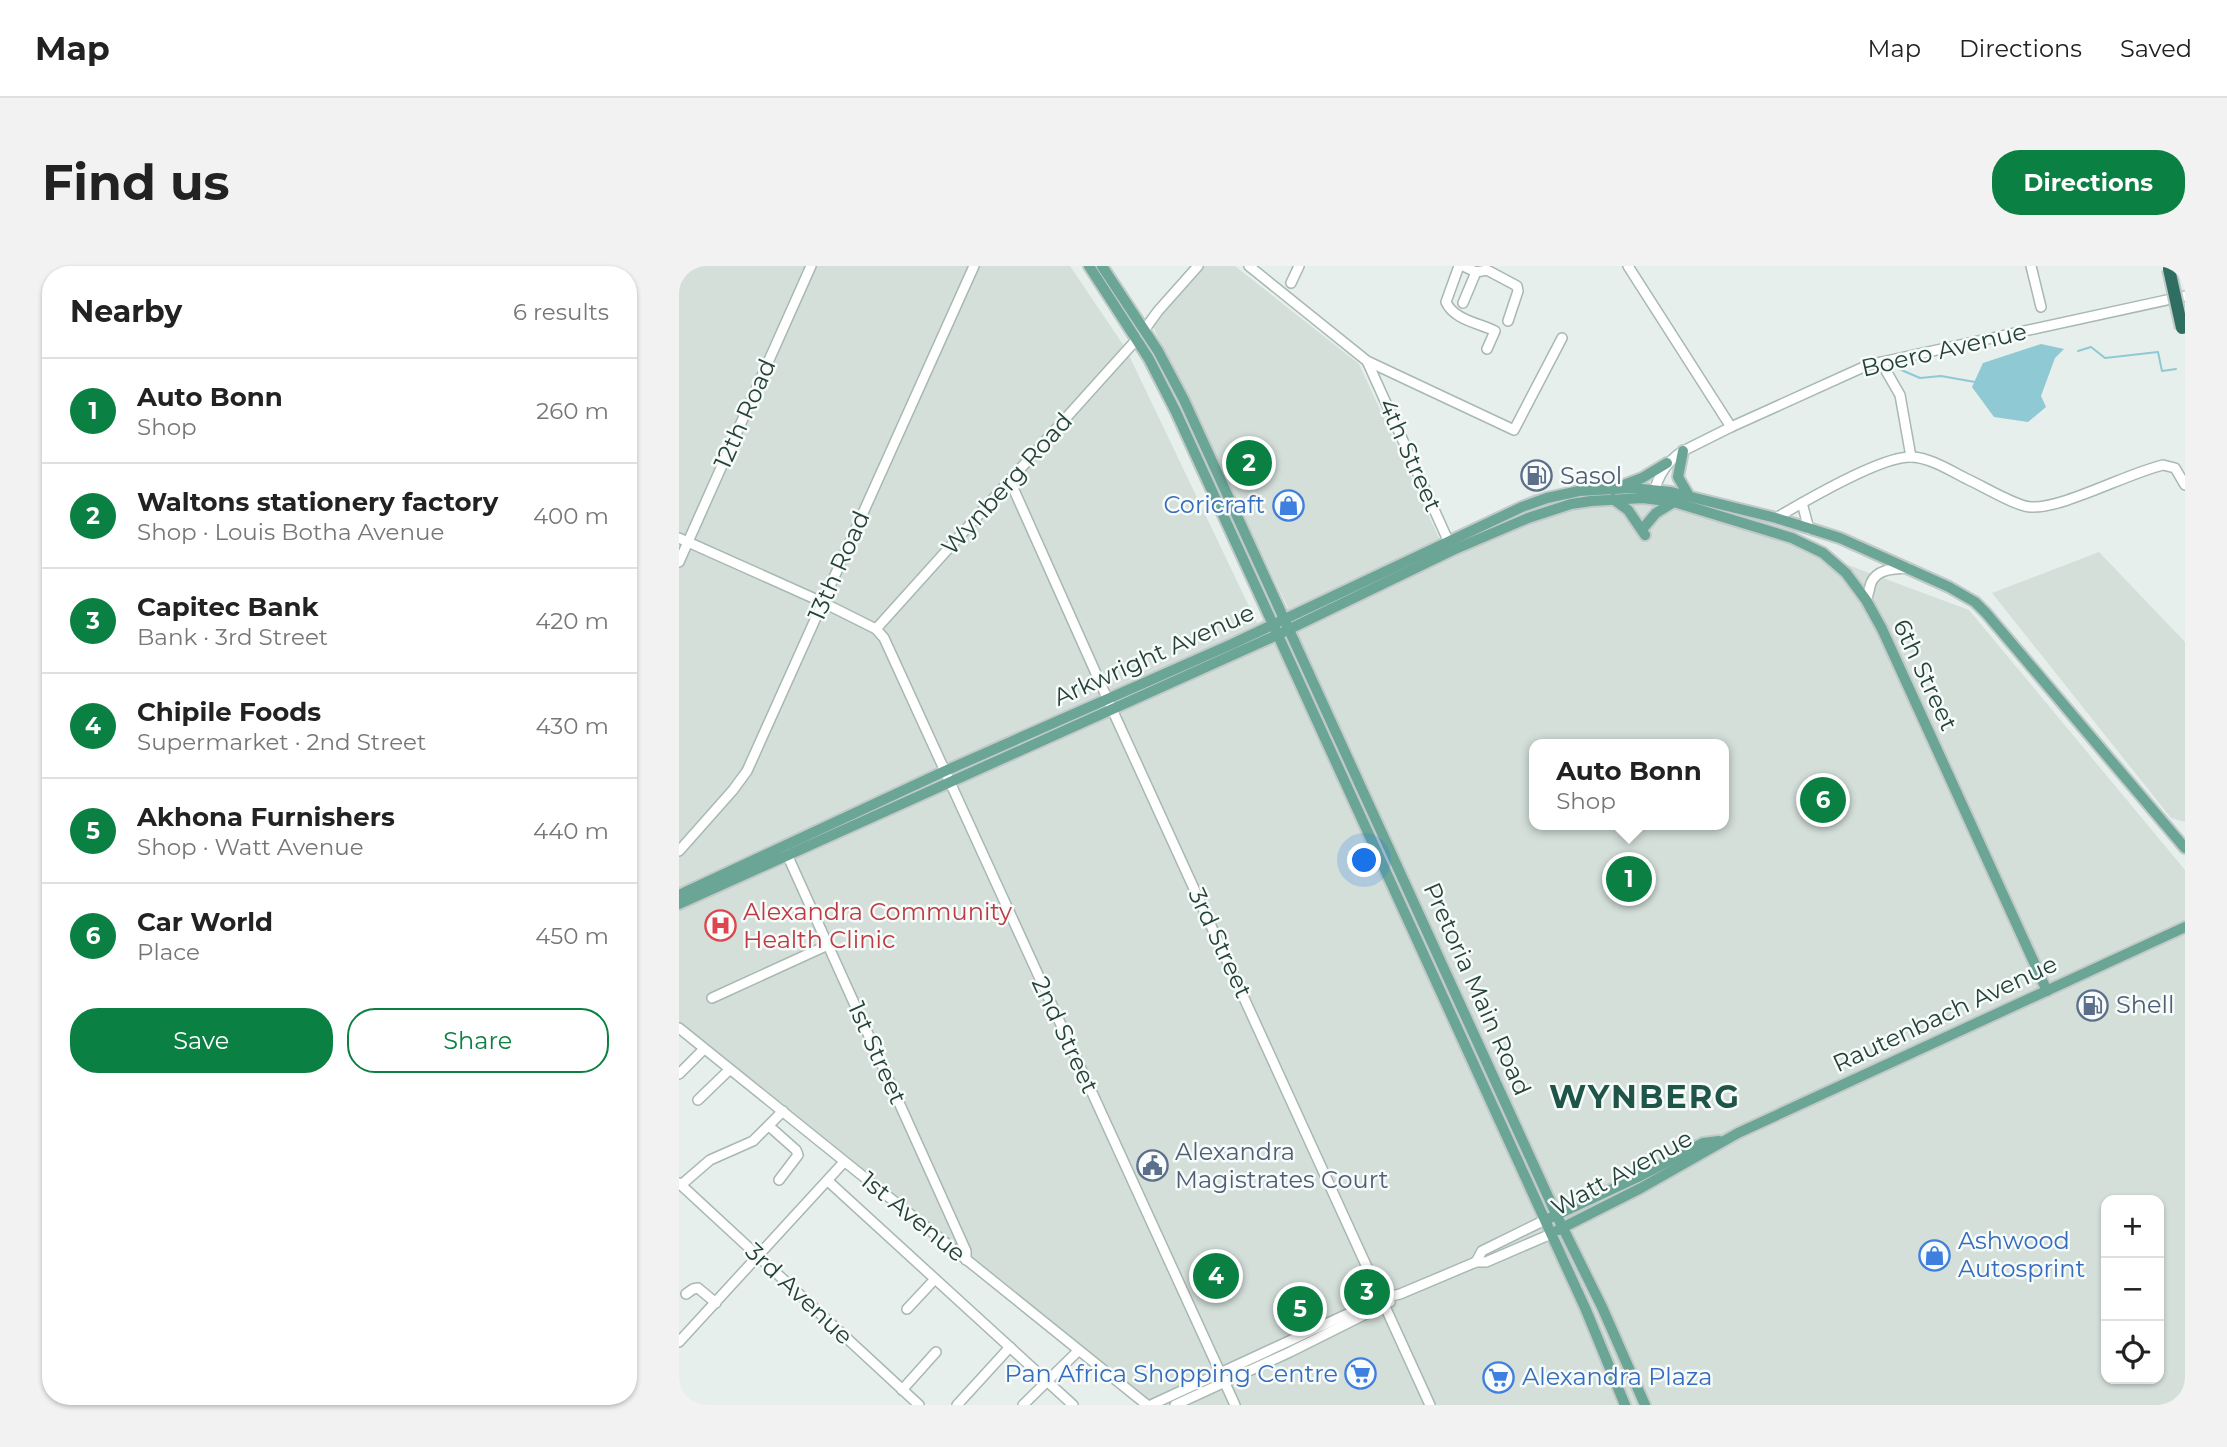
<!DOCTYPE html>
<html lang="en">
<head>
<meta charset="utf-8">
<style>
  :root { --surface:#fff; --page:#f2f2f2; --text:#222; --muted:#767676; --line:#e0e0e0; --accent:#0b8043 }
  body { margin:0; font-family:Montserrat,sans-serif; background:var(--page); color:var(--text) }
  .controls { position:absolute; right:21px; bottom:21px; display:grid; overflow:hidden; border-radius:14px; box-shadow:0 2px 5px #0004 }
  .controls button { width:63px; height:63px; display:grid; place-items:center; padding:0; border:0; border-bottom:2px solid var(--line); background:var(--surface); color:var(--text); font:35px sans-serif }
  .you { position:absolute; left:686px; top:595px; width:24px; height:24px; margin:-18px; border:5px solid #fff; border-radius:50%; background:#1a73e8; box-shadow:0 0 0 10px #1a73e833 }
  .badge { display:grid; place-items:center; width:46px; height:46px; border-radius:50%; background:var(--accent); color:#fff; font-size:23px; font-weight:700 }
  .pin { position:absolute; translate:-50% -50%; border:4px solid #fff; box-shadow:0 2px 7px #0006 }
  .popup { position:absolute; left:850px; top:473px; width:200px; height:91px; box-sizing:border-box; display:grid; place-content:center; border-radius:14px; background:var(--surface); filter:drop-shadow(0 2px 5px #0005); font-size:23px; white-space:nowrap; color:var(--muted) }
  .popup b { font-size:26px; color:var(--text) }
  .popup::after { content:''; position:absolute; left:50%; top:100%; margin-left:-14px; border:14px solid transparent; border-top-color:var(--surface) }
  .list { margin:0; padding:0; list-style:none }
  h2 { display:flex; justify-content:space-between; align-items:center; height:91px; margin:0; padding:0 28px; font-size:30px }
  h2 small { font-size:23px; font-weight:400; color:var(--muted) }
  .list li { display:grid; grid-template-columns:46px 1fr auto; gap:21px; align-items:center; box-sizing:border-box; height:105px; padding:0 28px; border-top:2px solid var(--line) }
  .list b { display:block; font-size:26px; white-space:nowrap }
  .list p { margin:0; font-size:23px; white-space:nowrap; color:var(--muted) }
  .list em { font-size:23px; font-style:normal; color:var(--muted) }
  .actions { display:flex; gap:14px; padding:21px 28px }
  .actions a { flex:1; padding:16px 0; border:2px solid var(--accent); border-radius:28px; text-align:center; font-size:24px; color:var(--accent) }
  .actions .main { background:var(--accent); color:#fff }
  .icon { flex:none; width:38px; height:38px; fill:none; stroke:currentColor; stroke-width:2; stroke-linecap:round; stroke-linejoin:round }
  .map { position:relative; flex:none; width:1506px; height:1139px; overflow:hidden; border-radius:28px }
  header { display:flex; align-items:center; gap:42px; box-sizing:border-box; height:98px; padding:0 35px; background:var(--surface); border-bottom:2px solid var(--line) }
  header strong { font-size:33px }
  nav { display:flex; gap:38px; margin-inline-start:auto; font-size:24px }
  .intro { display:flex; align-items:center; justify-content:space-between; box-sizing:border-box; height:168px; padding:0 42px }
  h1 { margin:0; font-size:49px }
  .button { padding:18px 32px; border-radius:28px; background:var(--accent); color:#fff; font-size:24px; font-weight:700 }
  main { display:flex; gap:42px; padding:0 42px }
  aside { flex:1; background:var(--surface); border-radius:28px; box-shadow:0 2px 5px #0004 }
  .map>svg:first-child { display:block }
  .built { fill:#d4dfda; fill-rule:evenodd }
  .water { fill:#8ec9d4 }
  .lines { fill:none; stroke-linecap:round; stroke-linejoin:round }
  .stream { stroke:#8ec9d4; stroke-width:2 }
  .minor-casing { stroke:#a8b8b2; stroke-width:12 }
  .major-casing { stroke:#c2cac8; stroke-width:14 }
  .minor { stroke:#fff; stroke-width:9 }
  .major { stroke:#6aa596; stroke-width:10 }
  .highway-bridge-casing { stroke:#c2cac8; stroke-width:16; stroke-linecap:butt }
  .highway-bridge { stroke:#2f6f62; stroke-width:12 }
  .labels { text-anchor:middle; stroke-width:5; stroke-linejoin:round; paint-order:stroke }
  .street-label { font-size:24px; fill:#24423a; stroke:#f7fbf9 }
  .service-label { font-size:24px; fill:#4e5e75; stroke:#f7fbf9; text-anchor:start }
  .shop-label { font-size:24px; fill:#366cbe; stroke:#f7fbf9; text-anchor:end }
  .health-label { font-size:24px; fill:#be3a42; stroke:#f7fbf9; text-anchor:start }
  .district-label { font-size:32px; font-weight:bold; letter-spacing:2px; fill:#1f5548; stroke:#f7fbf9 }
</style>
</head>
<body>
<header>
<strong>Map</strong>
<nav><a>Map</a><a>Directions</a><a>Saved</a></nav>
</header>
<div class="intro"><h1>Find us</h1><a class="button">Directions</a></div>
<main>
<aside>
<h2>Nearby<small>6 results</small></h2>
<ul class="list">
<li><span class="badge">1</span><div><b>Auto Bonn</b><p>Shop</p></div><em>260 m</em></li>
<li><span class="badge">2</span><div><b>Waltons stationery factory</b><p>Shop · Louis Botha Avenue</p></div><em>400 m</em></li>
<li><span class="badge">3</span><div><b>Capitec Bank</b><p>Bank · 3rd Street</p></div><em>420 m</em></li>
<li><span class="badge">4</span><div><b>Chipile Foods</b><p>Supermarket · 2nd Street</p></div><em>430 m</em></li>
<li><span class="badge">5</span><div><b>Akhona Furnishers</b><p>Shop · Watt Avenue</p></div><em>440 m</em></li>
<li><span class="badge">6</span><div><b>Car World</b><p>Place</p></div><em>450 m</em></li>
</ul>
<div class="actions"><a class="main">Save</a><a>Share</a></div>
</aside>
<div class="map">
<svg width="1506" height="1139" viewBox="0 0 1506 1139">
  <rect width="100%" height="100%" fill="#e6efeb"/>
  <!-- built -->
  <g class="built">
    <path d="M 0,0 L 391,0 L 447,83 L 578,357 L 609,342 L 473,59 L 520,0 L 556,0 L 680,98 L 760,272 L 855,228 L 964,223 L 1290,344 L 1506,604 L 1506,1139 L 476,1139 L 0,758 ZM 856,478 L 1044,478 L 1044,559 L 856,559 ZM 1427,934 L 1480,934 L 1480,1113 L 1427,1113 Z"/>
    <polygon points="1420,286 1506,376 1506,556 1492,552 1313,327"/>
  </g>
  <!-- water -->
  <polygon class="water" points="1362,78 1385,83 1376,92 1362,130 1367,141 1349,156 1315,151 1293,121 1304,97"/>
  <g class="lines">
    <!-- stream -->
    <g class="stream">
      <polyline points="1399,85 1412,81 1426,92 1479,86 1483,105 1497,103"/>
      <polyline points="1220,103 1241,112 1262,110 1296,116"/>
    </g>
    <defs>
      <g id="minor">
        <polyline points="570,0 688,95 835,164 883,72"/>
        <path d="M 780,0 L 767,36 C 775,54 800,57 816,65 L 808,83"/>
        <polyline points="784,0 797,6 808,4 838,20 839,25 829,55"/>
        <polyline points="949,0 1052,161"/>
        <polyline points="1352,0 1362,41"/>
        <polyline points="612,17 620,0"/>
        <polyline points="784,37 797,6"/>
        <polyline points="466,63 479,45 519,0"/>
        <polyline points="688,95 772,281"/>
        <polyline points="1202,96 1221,129 1232,191"/>
        <polyline points="331,215 432,441 751,1139"/>
        <path d="M 974,228 C 980,209 987,196 1004,185 L 1052,161 L 1189,99 L 1506,30"/>
        <polyline points="1123,237 1130,263"/>
        <path d="M 1097,252 C 1124,236 1204,189 1233,191 C 1252,192 1272,205 1288,213 C 1302,219 1338,241 1352,241 C 1383,243 1449,207 1484,199 L 1496,202 L 1506,219"/>
        <polyline points="0,272 143,336 197,363 205,372 556,1139"/>
        <polyline points="0,296 132,0"/>
        <path d="M 1187,334 C 1190,328 1190,323 1192,317 C 1198,302 1217,303 1229,302"/>
        <polyline points="197,363 458,73"/>
        <polyline points="106,584 287,985 287,994"/>
        <polyline points="0,585 54,524 68,505 295,0"/>
        <polyline points="33,732 149,679"/>
        <polyline points="0,762 468,1139"/>
        <polyline points="0,808 25,783"/>
        <polyline points="19,834 50,804"/>
        <polyline points="90,860 117,884 119,889 100,914"/>
        <polyline points="149,915 394,1139"/>
        <polyline points="0,917 240,1139"/>
        <polyline points="2,919 31,894 74,875 104,845"/>
        <polyline points="797,996 803,985 866,954"/>
        <polyline points="7,1028 14,1023 19,1022 37,1037"/>
        <polyline points="228,1043 256,1013"/>
        <polyline points="0,1076 165,896"/>
        <polyline points="223,1124 257,1086"/>
        <polyline points="278,1139 331,1081"/>
        <polyline points="344,1139 399,1085"/>
        <polyline points="472,1139 703,1032 721,1028 797,996 807,996 872,968"/>
        <polyline points="496,1139 611,1086 711,1036"/>
      </g>
      <g id="major">
        <polyline points="410,0 470,93 497,146 907,1044 946,1139"/>
        <polyline points="423,0 479,85 505,134 877,948 923,1041 966,1139"/>
        <polyline points="1004,185 999,211 1010,230"/>
        <polyline points="942,220 963,212 988,197"/>
        <polyline points="934,233 949,244 966,269"/>
        <polyline points="966,260 977,247 995,236"/>
        <polyline points="0,629 266,505 553,378 843,241 868,232 900,225 952,222 992,226 1097,252 1161,272 1270,321 1296,336 1307,347 1506,582"/>
        <polyline points="0,638 598,369 774,284 849,252 892,238 912,235 964,232 995,236 1113,272 1144,287 1167,307 1187,334 1203,363 1368,725"/>
        <polyline points="871,952 959,911 1024,877 1040,875"/>
        <polyline points="879,964 962,922 1059,867 1506,661"/>
      </g>
    </defs>
    <!-- minor casing -->
    <use href="#minor" class="minor-casing"/>
    <!-- major casing -->
    <use href="#major" class="major-casing"/>
    <!-- minor -->
    <use href="#minor" class="minor"/>
    <!-- major -->
    <use href="#major" class="major"/>
    <defs>
      <polyline id="highway-bridge" points="1490,3 1503,62"/>
    </defs>
    <!-- highway-bridge casing -->
    <use href="#highway-bridge" class="highway-bridge-casing"/>
    <!-- highway-bridge -->
    <use href="#highway-bridge" class="highway-bridge"/>
  </g>
  <!-- icons -->
  <defs>
    <symbol id="fuel-ring" viewBox="-11 -11 22 22"><circle r="9.5" fill="#f7fbf9" stroke="#5c6f8a" stroke-width="1.5"/><path d="M-5.5-6h7V0h2V4h1.3V-2.5L3-4.5l.8-.8L6-3V5H2.5V1h-1V6h-7ZM-4.2-4.7v3.2H.2V-4.7Z" fill="#5c6f8a"/></symbol>
    <symbol id="shop-ring" viewBox="-11 -11 22 22"><circle r="9.5" fill="#f7fbf9" stroke="#3f7fe0" stroke-width="1.5"/><path d="M-5-2.5h2.3a2.7 3.5 0 0 1 5.4 0H5L5.5 6h-11ZM-1.5-2.5h3a1.5 2.3 0 0 0-3 0Z" fill="#3f7fe0"/></symbol>
    <symbol id="hospital-ring" viewBox="-11 -11 22 22"><circle r="9.5" fill="#f7fbf9" stroke="#e0444e" stroke-width="1.5"/><path d="M-5-5h3v3.5h4V-5h3V5h-3V1.5h-4V5h-3Z" fill="#e0444e"/></symbol>
    <symbol id="civic-ring" viewBox="-11 -11 22 22"><circle r="9.5" fill="#f7fbf9" stroke="#5c6f8a" stroke-width="1.5"/><path d="M-.6-6.5H3V-4.5H.6V-3L4-1V1h2V6H-6V1h2V-1L-.6-3ZM-1.2 2.5V6h2.4V2.5Z" fill="#5c6f8a"/></symbol>
    <symbol id="supermarket-ring" viewBox="-11 -11 22 22"><circle r="9.5" fill="#f7fbf9" stroke="#3f7fe0" stroke-width="1.5"/><path d="M-6-5.5h2.5l.6 2H6L4.5 2H-2.5L-4.4-4H-6ZM-1.5 3.2a1.3 1.3 0 1 0 .1 0ZM3 3.2a1.3 1.3 0 1 0 .1 0Z" fill="#3f7fe0"/></symbol>
  </defs>
  <g fill-rule="evenodd">
    <use href="#fuel-ring" x="840" y="192" width="35" height="35"/>
    <use href="#shop-ring" x="592" y="222" width="35" height="35"/>
    <use href="#hospital-ring" x="24" y="642" width="35" height="35"/>
    <use href="#fuel-ring" x="1396" y="722" width="35" height="35"/>
    <use href="#civic-ring" x="456" y="882" width="35" height="35"/>
    <use href="#shop-ring" x="1238" y="972" width="35" height="35"/>
    <use href="#supermarket-ring" x="664" y="1090" width="35" height="35"/>
    <use href="#supermarket-ring" x="802" y="1094" width="35" height="35"/>
  </g>
  <g class="labels">
    <!-- street labels -->
    <g class="street-label">
      <text transform="translate(1265 84) rotate(-13)" y="8">Boero Avenue</text>
      <text transform="translate(66 148) rotate(-66)" y="8">12th Road</text>
      <text transform="translate(731 189) rotate(66)" y="8">4th Street</text>
      <text transform="translate(328 218) rotate(-48)" y="8">Wynberg Road</text>
      <text transform="translate(160 300) rotate(-66)" y="8">13th Road</text>
      <text transform="translate(475 389) rotate(-24)" y="8">Arkwright Avenue</text>
      <text transform="translate(1246 409) rotate(65)" y="8">6th Street</text>
      <text transform="translate(541 677) rotate(65)" y="8">3rd Street</text>
      <text transform="translate(798 723) rotate(66)" y="8">Pretoria Main Road</text>
      <text transform="translate(1266 748) rotate(-25)" y="8">Rautenbach Avenue</text>
      <text transform="translate(386 769) rotate(65)" y="8">2nd Street</text>
      <text transform="translate(198 787) rotate(66)" y="8">1st Street</text>
      <text transform="translate(943 907) rotate(-28)" y="8">Watt Avenue</text>
      <text transform="translate(234 951) rotate(39)" y="8">1st Avenue</text>
      <text transform="translate(120 1028) rotate(43)" y="8">3rd Avenue</text>
    </g>
    <!-- service labels -->
    <g class="service-label">
      <text x="881" y="218">Sasol</text>
      <text x="1437" y="747">Shell</text>
      <text x="496" y="894">Alexandra<tspan x="496" dy="28">Magistrates Court</tspan></text>
    </g>
    <!-- shop labels -->
    <g class="shop-label">
      <text x="586" y="247">Coricraft</text>
      <text x="1279" y="983" text-anchor="start">Ashwood<tspan x="1279" dy="28">Autosprint</tspan></text>
      <text x="659" y="1116">Pan Africa Shopping Centre</text>
      <text x="843" y="1119" text-anchor="start">Alexandra Plaza</text>
    </g>
    <!-- health labels -->
    <g class="health-label">
      <text x="64" y="654">Alexandra Community<tspan x="64" dy="28">Health Clinic</tspan></text>
    </g>
    <!-- district labels -->
    <g class="district-label">
      <text x="966" y="842">WYNBERG</text>
    </g>
  </g>
</svg>
<div class="controls">
<button>+</button>
<button>−</button>
<button><svg class="icon" aria-label="locate" viewBox="0 0 24 24"><circle cx="12" cy="12" r="6"/><path d="M12 2v4M12 18v4M2 12h4M18 12h4"/></svg></button>
</div>
<div class="you"></div>
<div class="pin badge" style="left:950px;top:613px">1</div>
<div class="popup"><b>Auto Bonn</b>Shop</div>
<div class="pin badge" style="left:570px;top:197px">2</div>
<div class="pin badge" style="left:688px;top:1026px">3</div>
<div class="pin badge" style="left:537px;top:1010px">4</div>
<div class="pin badge" style="left:621px;top:1043px">5</div>
<div class="pin badge" style="left:1144px;top:534px">6</div>
</div>
</main>
</body>
</html>
